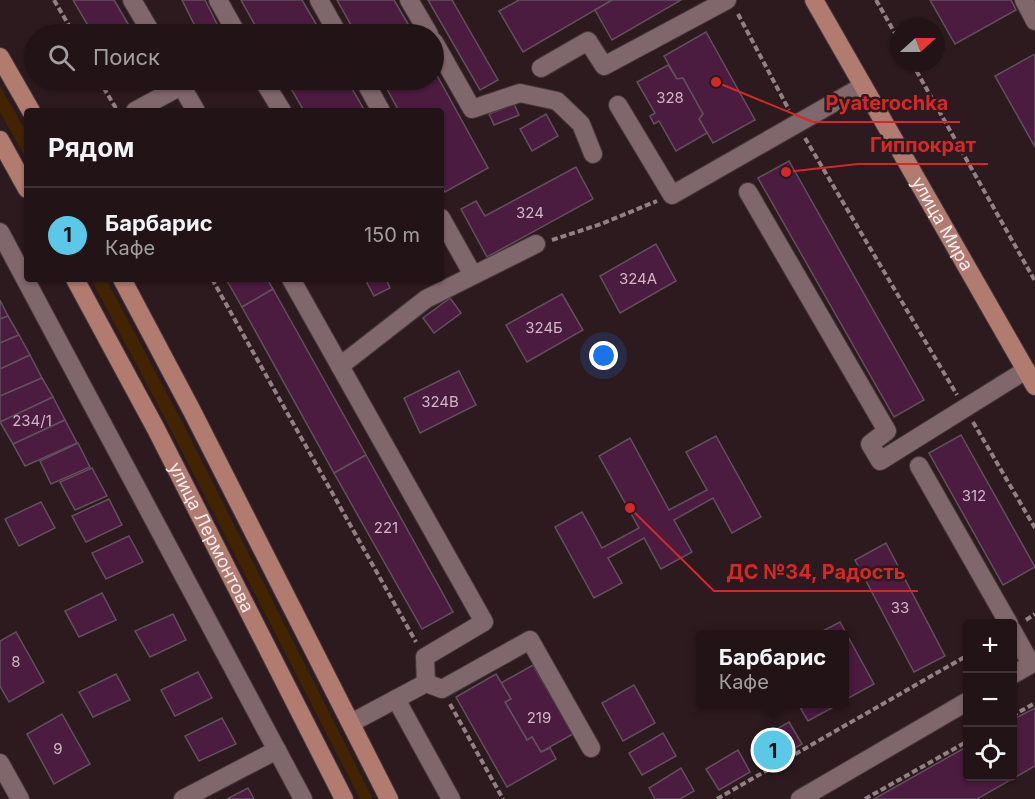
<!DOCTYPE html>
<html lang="ru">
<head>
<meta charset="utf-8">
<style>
  :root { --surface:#221416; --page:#2a1d1f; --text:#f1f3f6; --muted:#a29ea1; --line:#3f3335; --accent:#5bc8e7 }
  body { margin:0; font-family:Inter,sans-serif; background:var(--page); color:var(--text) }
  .controls { position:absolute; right:18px; bottom:18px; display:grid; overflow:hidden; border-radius:6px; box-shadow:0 2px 4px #0004 }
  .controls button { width:54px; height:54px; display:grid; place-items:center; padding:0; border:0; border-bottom:2px solid var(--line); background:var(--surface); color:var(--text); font:30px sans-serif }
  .compass { position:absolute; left:891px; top:18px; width:54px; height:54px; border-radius:50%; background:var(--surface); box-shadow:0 2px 4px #0004; rotate:69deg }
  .you { position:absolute; left:604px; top:356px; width:21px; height:21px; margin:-15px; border:4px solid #fff; border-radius:50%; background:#1a73e8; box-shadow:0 0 0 9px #1a73e833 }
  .badge { display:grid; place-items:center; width:39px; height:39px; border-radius:50%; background:var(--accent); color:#111; font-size:20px; font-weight:700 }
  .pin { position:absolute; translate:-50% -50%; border:3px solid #fff; box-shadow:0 2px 6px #0006 }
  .popup { position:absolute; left:696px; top:630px; width:153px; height:78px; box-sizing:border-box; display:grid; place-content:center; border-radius:6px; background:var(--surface); filter:drop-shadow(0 2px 4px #0005); font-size:20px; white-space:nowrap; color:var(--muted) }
  .popup b { font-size:22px; color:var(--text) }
  .popup::after { content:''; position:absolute; left:50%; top:100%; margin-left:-12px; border:12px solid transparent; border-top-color:var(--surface) }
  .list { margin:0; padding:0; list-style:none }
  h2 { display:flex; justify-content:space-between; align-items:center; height:78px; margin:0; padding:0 24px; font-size:26px }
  h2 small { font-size:20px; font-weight:400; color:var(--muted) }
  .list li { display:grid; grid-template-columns:39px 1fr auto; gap:18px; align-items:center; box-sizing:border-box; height:96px; padding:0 24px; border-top:2px solid var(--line) }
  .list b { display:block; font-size:22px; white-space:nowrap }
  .list p { margin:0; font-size:20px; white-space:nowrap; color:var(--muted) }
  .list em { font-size:20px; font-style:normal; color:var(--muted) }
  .icon { flex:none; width:33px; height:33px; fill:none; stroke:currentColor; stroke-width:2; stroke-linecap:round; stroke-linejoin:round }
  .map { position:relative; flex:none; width:1035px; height:799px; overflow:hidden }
  .search { position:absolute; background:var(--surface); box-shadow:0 2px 4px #0004; left:24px; top:24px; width:420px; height:66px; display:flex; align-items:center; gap:15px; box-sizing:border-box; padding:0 21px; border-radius:33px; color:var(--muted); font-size:22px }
  .panel { position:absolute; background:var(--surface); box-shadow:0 2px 4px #0004; left:24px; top:108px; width:420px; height:174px; border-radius:6px }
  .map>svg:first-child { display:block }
  .green { fill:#422400 }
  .building { fill:#4b1b40; stroke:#63505d; stroke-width:1.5 }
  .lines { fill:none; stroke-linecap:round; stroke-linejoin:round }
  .minor-casing { stroke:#47383b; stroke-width:20 }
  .major-casing { stroke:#47383b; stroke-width:20 }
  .path { stroke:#928184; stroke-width:4; stroke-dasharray:6 3; stroke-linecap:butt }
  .minor { stroke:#7f676b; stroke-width:18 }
  .major { stroke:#b17b70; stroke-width:18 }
  .labels { text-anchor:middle; stroke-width:5; stroke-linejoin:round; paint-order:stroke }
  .number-label { font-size:15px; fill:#cfb8c3 }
  .street-label { font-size:18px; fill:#fbedef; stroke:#2d1a1e }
  .leader { fill:none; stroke:#d62828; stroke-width:2 }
  .callout-dot { fill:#d62828; stroke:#2d1a1e; stroke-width:2 }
  .callout-label { font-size:20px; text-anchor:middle; font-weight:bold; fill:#d62828; stroke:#2d1a1e; stroke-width:5; stroke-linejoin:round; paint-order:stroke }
</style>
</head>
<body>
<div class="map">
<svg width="1035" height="799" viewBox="0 0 1035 799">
  <rect width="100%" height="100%" fill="#2d1a1e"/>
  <!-- green -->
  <g class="green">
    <polygon points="0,86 27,133 27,160 0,112"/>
    <polygon points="91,279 106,279 180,418 373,799 360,799 168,424"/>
  </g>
  <!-- building -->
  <g class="building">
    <polygon points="73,0 114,0 134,34 93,34"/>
    <polygon points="182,0 205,0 218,26 199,34"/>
    <polygon points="241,0 302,0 322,34 260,34"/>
    <polygon points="337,0 394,0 414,34 356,34"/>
    <polygon points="428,0 452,0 498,80 480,90"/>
    <polygon points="519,0 612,0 523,52 499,11"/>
    <polygon points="612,0 681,0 612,40 595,10"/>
    <polygon points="930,0 1011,0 1016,10 955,44"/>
    <polygon points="706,32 755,120 713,143 699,119 703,114 683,78 677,79 664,56"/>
    <polygon points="1035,54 1035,147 995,76"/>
    <polygon points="668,65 677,79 683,78 703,114 699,119 707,133 676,151 659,121 654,124 650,116 655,113 637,82"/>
    <polygon points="434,70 488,168 445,192 441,184 441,111 399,111 382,80 434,80"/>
    <polygon points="286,80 347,80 365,111 304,111"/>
    <polygon points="514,104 519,115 494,125 489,114"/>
    <polygon points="546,114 558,136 532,151 520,129"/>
    <polygon points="789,161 924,400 894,417 758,178"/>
    <polygon points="576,167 593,199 487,257 461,209 476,201 485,216"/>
    <polygon points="656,244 676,281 620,313 600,276"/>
    <polygon points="226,279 267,279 273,289 242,307"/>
    <polygon points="365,279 386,279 390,288 374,296"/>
    <polygon points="273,289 366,455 334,473 242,307"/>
    <polygon points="562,294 583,330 527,362 506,325"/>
    <polygon points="450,298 461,313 434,333 423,318"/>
    <polygon points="0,300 8,316 0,319"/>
    <polygon points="8,316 19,335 0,343 0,319"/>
    <polygon points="19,335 30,355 0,369 0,343"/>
    <polygon points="30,355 42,378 0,396 0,369"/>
    <polygon points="459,371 476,405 420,433 404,398"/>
    <polygon points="42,378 53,397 0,422 0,396"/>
    <polygon points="53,397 65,420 13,444 0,422"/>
    <polygon points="65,420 77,443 25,466 13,444"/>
    <polygon points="961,435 1035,567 1003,585 929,453"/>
    <polygon points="716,436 761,517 732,533 713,498 674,520 692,552 661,569 644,538 608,558 622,583 594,598 555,527 582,512 602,548 639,528 599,456 630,438 669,510 707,490 686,452"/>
    <polygon points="78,443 90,467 51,484 40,461"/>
    <polygon points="366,455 453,612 422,629 334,473"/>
    <polygon points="92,468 107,496 75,510 60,482"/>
    <polygon points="109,499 122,525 86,542 72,516"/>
    <polygon points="41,502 55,528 19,546 5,519"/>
    <polygon points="129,536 143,562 106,579 92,553"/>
    <polygon points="886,543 945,656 914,672 855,560"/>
    <polygon points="102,593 116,620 79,637 65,611"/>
    <polygon points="173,614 186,640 150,657 135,631"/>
    <polygon points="840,622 874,684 845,700 845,634 817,634"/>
    <polygon points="16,632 44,682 9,702 0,686 0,641"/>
    <polygon points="533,665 573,734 541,752 532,737 527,740 505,702 511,699 501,683"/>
    <polygon points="198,672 212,698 175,716 161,690"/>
    <polygon points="116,674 130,700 93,717 79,692"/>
    <polygon points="496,674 511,699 505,702 527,740 532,737 541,752 550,748 556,759 507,787 456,697"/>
    <polygon points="634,685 655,723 623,741 602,703"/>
    <polygon points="798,704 839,704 808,721"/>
    <polygon points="1035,708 1035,766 977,799 874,799 968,746 968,776 1012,776 1012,720"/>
    <polygon points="62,714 90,764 54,784 27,734"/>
    <polygon points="222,718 236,744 199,761 185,736"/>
    <polygon points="789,722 802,744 770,762 758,740"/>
    <polygon points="663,733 676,756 642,775 629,753"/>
    <polygon points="738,750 750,772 719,790 706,769"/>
    <polygon points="681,768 694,791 680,799 655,799 649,788"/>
    <polygon points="248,788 254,799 227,799"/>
  </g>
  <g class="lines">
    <defs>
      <g id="minor">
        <polyline points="132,0 152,34"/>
        <polyline points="218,0 237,34"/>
        <polyline points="319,0 338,34"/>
        <polyline points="409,0 429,34"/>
        <polyline points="1024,0 1035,21"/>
        <polyline points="434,42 472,109 520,93 557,101 581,124 593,154"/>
        <polyline points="541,68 588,41 604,66 727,0"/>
        <polyline points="178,80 196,111"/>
        <polyline points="263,80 282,111"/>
        <polyline points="364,80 381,111"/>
        <polyline points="618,105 672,195 863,86"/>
        <polyline points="135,111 192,80"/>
        <polyline points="748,192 887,431 870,444 880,461 1026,370"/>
        <polyline points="441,218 473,275"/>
        <polyline points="0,232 303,799"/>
        <polyline points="291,279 484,622 425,657 426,683 351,723"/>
        <polyline points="340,366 426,299 536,244"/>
        <polyline points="919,466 1009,624"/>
        <polyline points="1012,630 1031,664"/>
        <polyline points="1012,675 1035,662"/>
        <polyline points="426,683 442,689 530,640 591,748"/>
        <polyline points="396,699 451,799"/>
        <polyline points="0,763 20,799"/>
        <polyline points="183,799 277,750"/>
        <polyline points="800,799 968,701"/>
      </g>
      <g id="major">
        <path id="s1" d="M 814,0 L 1035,386"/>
        <polyline points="0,57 31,111"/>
        <polyline points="0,140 27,189"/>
        <path id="s2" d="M 75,279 L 156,429 L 344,799"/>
        <polyline points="122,279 192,411 389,799"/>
      </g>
    </defs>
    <!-- minor casing -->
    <use href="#minor" class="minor-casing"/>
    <!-- major casing -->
    <use href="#major" class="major-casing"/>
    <!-- path -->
    <g class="path">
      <polyline points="54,0 74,34"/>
      <polyline points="876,0 900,42"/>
      <polyline points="738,14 789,110"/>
      <polyline points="912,63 1035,281"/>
      <polyline points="99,80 117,110"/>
      <polyline points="805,138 957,395"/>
      <polyline points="552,240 601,224 657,201"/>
      <polyline points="212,279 416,642"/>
      <polyline points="973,422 1035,528"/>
      <polyline points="1026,620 1035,614"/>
      <polyline points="450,704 503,799"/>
      <polyline points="1012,716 1035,703"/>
      <polyline points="717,799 968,655"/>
      <polyline points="865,799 968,741"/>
    </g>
    <!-- minor -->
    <use href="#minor" class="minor"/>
    <!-- major -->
    <use href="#major" class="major"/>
  </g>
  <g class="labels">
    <!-- number labels -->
    <g class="number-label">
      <text x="670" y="103">328</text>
      <text x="530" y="218">324</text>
      <text x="638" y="284">324А</text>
      <text x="544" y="333">324Б</text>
      <text x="440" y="407">324В</text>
      <text x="32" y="426">234/1</text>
      <text x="974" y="501">312</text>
      <text x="386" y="533">221</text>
      <text x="900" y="613">33</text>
      <text x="16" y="667">8</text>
      <text x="539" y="723">219</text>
      <text x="58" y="754">9</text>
    </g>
    <!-- street labels -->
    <g class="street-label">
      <text dy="6" stroke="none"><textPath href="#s1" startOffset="258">улица Мира</textPath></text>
      <text dy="6" stroke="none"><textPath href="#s2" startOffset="292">улица Лермонтова</textPath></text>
    </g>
  </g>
  <!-- callouts -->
  <path class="leader" d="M716 82L813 122H960M786 172L858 164H988M630 508L714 591H918"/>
  <g class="callout-dot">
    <circle cx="716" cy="82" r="6"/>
    <circle cx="786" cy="172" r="6"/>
    <circle cx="630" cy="508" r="6"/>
  </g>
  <g class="callout-label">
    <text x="887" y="110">Pyaterochka</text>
    <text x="923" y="152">Гиппократ</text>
    <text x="816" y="579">ДС №34, Радость</text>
  </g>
</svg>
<div class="controls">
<button>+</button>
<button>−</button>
<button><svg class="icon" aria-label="locate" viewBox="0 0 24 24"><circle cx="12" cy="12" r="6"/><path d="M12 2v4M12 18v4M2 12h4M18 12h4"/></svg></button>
</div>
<svg class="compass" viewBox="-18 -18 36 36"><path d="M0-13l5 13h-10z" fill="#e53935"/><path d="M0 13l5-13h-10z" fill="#a29ea1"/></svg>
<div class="you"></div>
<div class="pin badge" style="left:773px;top:750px">1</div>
<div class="popup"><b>Барбарис</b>Кафе</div>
<div class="search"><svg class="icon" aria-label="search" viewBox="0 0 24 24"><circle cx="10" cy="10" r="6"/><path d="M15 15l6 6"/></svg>Поиск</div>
<section class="panel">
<h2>Рядом<small></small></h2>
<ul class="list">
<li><span class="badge">1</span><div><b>Барбарис</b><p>Кафе</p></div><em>150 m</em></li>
</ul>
</section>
</div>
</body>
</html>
